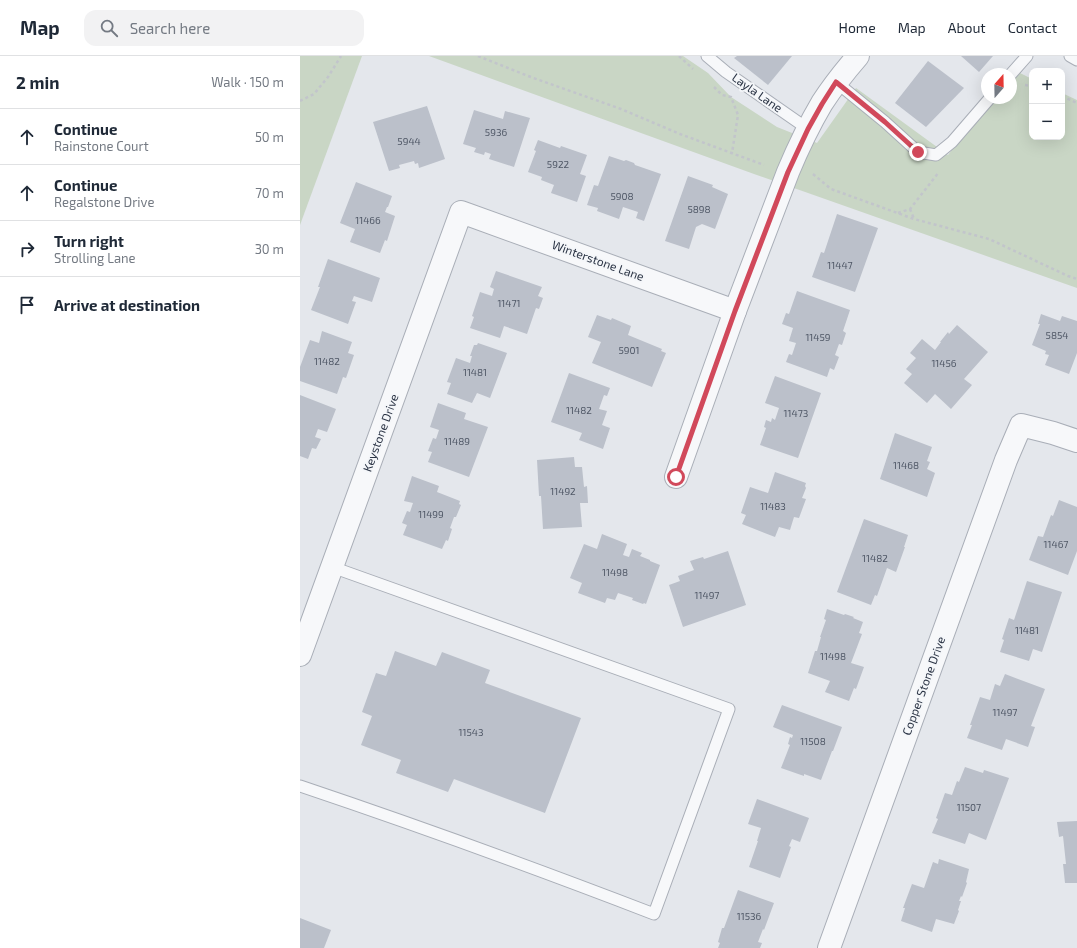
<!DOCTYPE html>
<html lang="en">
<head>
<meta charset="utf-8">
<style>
  :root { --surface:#fff; --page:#f2f2f3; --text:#1f2937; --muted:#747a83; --line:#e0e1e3 }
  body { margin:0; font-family:"Exo 2",sans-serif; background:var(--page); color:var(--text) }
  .controls { position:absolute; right:12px; top:12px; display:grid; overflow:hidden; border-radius:8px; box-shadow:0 4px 16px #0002 }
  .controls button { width:36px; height:36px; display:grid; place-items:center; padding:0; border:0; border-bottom:1px solid var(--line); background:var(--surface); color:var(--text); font:20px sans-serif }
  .compass { position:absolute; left:681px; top:12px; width:36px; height:36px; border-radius:50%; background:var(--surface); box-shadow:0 4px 16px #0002; rotate:20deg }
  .stop { position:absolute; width:12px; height:12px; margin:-9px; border:3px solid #d1495b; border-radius:50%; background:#fff }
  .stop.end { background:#d1495b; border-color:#fff; box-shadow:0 1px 4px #0008 }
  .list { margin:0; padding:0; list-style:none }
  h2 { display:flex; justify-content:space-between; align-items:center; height:52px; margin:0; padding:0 16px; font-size:17px }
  h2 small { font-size:13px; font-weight:400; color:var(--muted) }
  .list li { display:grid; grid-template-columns:26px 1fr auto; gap:12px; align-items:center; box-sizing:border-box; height:56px; padding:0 16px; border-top:1px solid var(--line) }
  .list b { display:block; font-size:15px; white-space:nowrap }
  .list p { margin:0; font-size:13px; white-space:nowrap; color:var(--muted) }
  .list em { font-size:13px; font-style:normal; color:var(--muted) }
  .icon { flex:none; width:22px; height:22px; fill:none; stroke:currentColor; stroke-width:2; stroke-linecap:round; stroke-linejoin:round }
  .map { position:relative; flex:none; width:777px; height:892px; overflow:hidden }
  header { display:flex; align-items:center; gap:24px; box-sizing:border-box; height:56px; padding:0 20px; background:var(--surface); border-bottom:1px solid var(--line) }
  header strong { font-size:19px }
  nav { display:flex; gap:22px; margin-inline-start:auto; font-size:14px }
  .search { width:280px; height:36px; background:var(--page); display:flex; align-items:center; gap:10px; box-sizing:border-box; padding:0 14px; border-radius:12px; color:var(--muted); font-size:15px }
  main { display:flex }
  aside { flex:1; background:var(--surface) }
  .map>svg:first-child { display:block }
  .green { fill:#c9d6c5 }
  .building { fill:#bbc0ca }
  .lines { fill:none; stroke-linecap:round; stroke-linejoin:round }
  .service-casing { stroke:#a9aeb7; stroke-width:13 }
  .minor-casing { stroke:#a9aeb7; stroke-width:24 }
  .path { stroke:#c2c5cb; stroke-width:2.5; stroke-dasharray:3 3; stroke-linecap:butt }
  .service { stroke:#f7f8fa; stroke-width:11 }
  .minor { stroke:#f7f8fa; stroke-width:22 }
  .route { stroke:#d1495b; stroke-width:5 }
  .labels { text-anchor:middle; stroke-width:3.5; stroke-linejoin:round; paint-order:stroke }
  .number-label { font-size:10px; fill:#4f5766 }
  .street-label { font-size:12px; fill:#2b3445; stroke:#f4f6f9 }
</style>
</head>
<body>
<header>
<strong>Map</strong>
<div class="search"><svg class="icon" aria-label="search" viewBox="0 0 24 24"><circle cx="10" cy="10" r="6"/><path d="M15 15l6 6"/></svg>Search here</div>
<nav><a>Home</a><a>Map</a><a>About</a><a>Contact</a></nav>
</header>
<main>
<aside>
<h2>2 min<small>Walk · 150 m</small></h2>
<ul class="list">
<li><svg class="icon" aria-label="ahead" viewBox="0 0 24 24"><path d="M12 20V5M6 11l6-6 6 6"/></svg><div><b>Continue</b><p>Rainstone Court</p></div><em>50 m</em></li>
<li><svg class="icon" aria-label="ahead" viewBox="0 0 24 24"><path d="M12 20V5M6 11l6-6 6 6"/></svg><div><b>Continue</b><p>Regalstone Drive</p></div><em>70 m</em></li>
<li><svg class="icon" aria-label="right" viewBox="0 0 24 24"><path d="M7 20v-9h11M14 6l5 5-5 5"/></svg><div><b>Turn right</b><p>Strolling Lane</p></div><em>30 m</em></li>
<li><svg class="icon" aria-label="arrive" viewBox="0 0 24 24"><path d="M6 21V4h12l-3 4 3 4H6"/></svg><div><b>Arrive at destination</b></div></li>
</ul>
</aside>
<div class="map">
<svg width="777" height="892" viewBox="0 0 777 892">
  <rect width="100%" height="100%" fill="#e4e7ec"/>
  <!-- green -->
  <g class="green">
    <polygon points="0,0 62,0 0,169"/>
    <polygon points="129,0 383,0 408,17 431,41 477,71 517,87 556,32 648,99 692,42 711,42 711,18 714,14 732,23 732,81 762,81 762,37 777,44 777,232 454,118"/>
  </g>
  <!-- building -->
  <g class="building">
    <polygon points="437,0 492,0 468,29 434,2"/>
    <polygon points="661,0 693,0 679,16"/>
    <polygon points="628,5 664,32 626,71 595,47"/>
    <polygon points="127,50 145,103 119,112 118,107 115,108 114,105 99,109 100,112 89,115 73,66"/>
    <polygon points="174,54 203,63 205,55 230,62 214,111 189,103 191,98 185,96 184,99 174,96 176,92 163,88"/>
    <polygon points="238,84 260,92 261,90 287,99 280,118 286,120 277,146 251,137 254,129 241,124 242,121 228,116 236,95 234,94"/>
    <polygon points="309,100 324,105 326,104 334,107 335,109 361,118 344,165 336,162 338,156 323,151 319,163 297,155 298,152 287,149 294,129 298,130"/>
    <polygon points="388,120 413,129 412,131 428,138 415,173 402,168 396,171 389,193 365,185"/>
    <polygon points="56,126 92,140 88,151 87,151 85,156 95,160 87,185 85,184 80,197 50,186 55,173 40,167"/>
    <polygon points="537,158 578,172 555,236 512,221 521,196 524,197"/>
    <polygon points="28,203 80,222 72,246 54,240 52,245 56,246 48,268 11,254 20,231 18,231"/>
    <polygon points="196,215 242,231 238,240 243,242 239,253 236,252 227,278 204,270 200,282 170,272 174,261 172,260 180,236 192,240 194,233 190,231"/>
    <polygon points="497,235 550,254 543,275 546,277 542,289 539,288 535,299 539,301 534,314 530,312 527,321 486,306 489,298 492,299 496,287 489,285 493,272 482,268 486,257 489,258"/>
    <polygon points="741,258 760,265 762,260 777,265 777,297 769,318 745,309 749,299 745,298 746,295 732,289 740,268 738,268"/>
    <polygon points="297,259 311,264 312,262 331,270 328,279 362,293 361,295 366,297 352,331 292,307 301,286 288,281"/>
    <polygon points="657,269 688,296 664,323 672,329 651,353 635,338 627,347 604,327 612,318 606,313 616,302 610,297 622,283 635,294 641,286 640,286 648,276 649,278"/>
    <polygon points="22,275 52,286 48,297 54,299 46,322 43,321 37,338 0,325 0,311 10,284 19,287"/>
    <polygon points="178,287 207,297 190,342 177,337 172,347 147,338 151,327 147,326 156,302 170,307 172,300 170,300 174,289 177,289"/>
    <polygon points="269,317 310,332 307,340 304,339 299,353 307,355 302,369 310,372 303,393 279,384 282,377 251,366"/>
    <polygon points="475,320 521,337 498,402 460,389 466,372 464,371 466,364 471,366 472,362 475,364 479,352 465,347"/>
    <polygon points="0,339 36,353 27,376 18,373 15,381 21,383 16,393 12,392 8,403 0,400"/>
    <polygon points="138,347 166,357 164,363 188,371 169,421 128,406 132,396 128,395 133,382 136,383 139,374 130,371"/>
    <polygon points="595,377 632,391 627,405 630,406 627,413 635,417 627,441 580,423"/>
    <polygon points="274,401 275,411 282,411 284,431 287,430 288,447 280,447 282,471 243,473 241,440 239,440 237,404"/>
    <polygon points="475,416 506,427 505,430 506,432 502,442 506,443 499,462 494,461 490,474 479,471 475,481 442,468 446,459 441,457 450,431 468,437"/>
    <polygon points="112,420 139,430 137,436 160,445 159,448 161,449 156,461 154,461 150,472 152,473 148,485 146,484 142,493 103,479 107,469 102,467 107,455 110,456 113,447 104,445"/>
    <polygon points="759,444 777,451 777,495 768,519 729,504 738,480 743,481 751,459 753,460"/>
    <polygon points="564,463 608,479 604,491 605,491 596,516 587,512 577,540 575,539 571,549 537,536"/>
    <polygon points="302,478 327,488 323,499 329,501 332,493 342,497 340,500 350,504 350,505 360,509 346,548 344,547 343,548 332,544 333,542 318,537 315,544 307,542 305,547 278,537 282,527 270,522 284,488 297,493"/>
    <polygon points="428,495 446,549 383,571 369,529 380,525 378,520 394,514 390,505 403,501 404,503"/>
    <polygon points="727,525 762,536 742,596 733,593 729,605 700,596 704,584 702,583 709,562 714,564"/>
    <polygon points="527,553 544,559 545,558 554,561 553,562 563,566 559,577 562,578 551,607 564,611 556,633 554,632 549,645 525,636 530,625 508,617 515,595 517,595 521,581 520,581 526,564 524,563"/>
    <polygon points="95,595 136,610 142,596 190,614 185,627 281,662 245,757 154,723 148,736 96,717 101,704 61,689 72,660 62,656 76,617 86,620"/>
    <polygon points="705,618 745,633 731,670 735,671 728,691 706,683 702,694 667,682 672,669 670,669 680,641 690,644 695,628 700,630"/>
    <polygon points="482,649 542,671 533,695 532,695 521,724 504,718 504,720 481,712 490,689 488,688 490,681 492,682 493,679 473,671"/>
    <polygon points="665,711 683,717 684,714 709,722 686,784 669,777 665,788 632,777 638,763 636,762 645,737 652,739 657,725 659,726"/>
    <polygon points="457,743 509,762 500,786 492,783 489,790 491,791 480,822 449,811 458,785 457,785 461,772 448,768"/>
    <polygon points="777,765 777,827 765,827 763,808 766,808 763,780 759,781 757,766"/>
    <polygon points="639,803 669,813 666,826 667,827 662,841 661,840 659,845 661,845 658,854 659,855 654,868 636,863 632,876 601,865 605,852 603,852 612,828 624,832 633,806 638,808"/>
    <polygon points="438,834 474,847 464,874 463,873 458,886 462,887 460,892 418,892 420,887 418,886 422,872 424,872"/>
    <polygon points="0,862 31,874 24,892 0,892"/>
  </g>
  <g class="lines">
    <defs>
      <g id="service">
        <polyline points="407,0 426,16 508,73"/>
        <polyline points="770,0 777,4"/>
        <polyline points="711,18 727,0"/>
        <polyline points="536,26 585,66 618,96 636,99 652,86 690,42"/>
        <path d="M 0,730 C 119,770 237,813 354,858 L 429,653 L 32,511"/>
      </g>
      <g id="minor">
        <path d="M 376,421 L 435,255 L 488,116 C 498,92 509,69 522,47 C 533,30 545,15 558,0"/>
        <polyline points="0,599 161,156 435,255"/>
        <polyline points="529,892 706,404 721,369 753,377 777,385"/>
      </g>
    </defs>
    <!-- service casing -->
    <use href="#service" class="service-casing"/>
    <!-- minor casing -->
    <use href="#minor" class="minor-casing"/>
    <!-- path -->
    <g class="path">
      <polyline points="178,0 228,20 321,53 380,78 464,109"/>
      <polyline points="379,0 393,13"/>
      <polyline points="725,29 732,30"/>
      <polyline points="414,31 422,39 431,41 438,59 432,97"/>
      <polyline points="762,40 777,47"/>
      <polyline points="0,45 14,38 28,21 41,0"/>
      <polyline points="513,118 531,133 614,163 689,183 768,220 777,223"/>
      <polyline points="610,153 614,163"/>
      <polyline points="598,157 610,153 639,116"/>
    </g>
    <!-- service -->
    <use href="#service" class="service"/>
    <!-- minor -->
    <use href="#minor" class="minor"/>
  </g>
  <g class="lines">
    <!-- route -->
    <polyline class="route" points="376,421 435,255 488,116 508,73 522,48 536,26 585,66 618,96"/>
  </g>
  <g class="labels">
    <!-- number labels -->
    <g class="number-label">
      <text x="196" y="80">5936</text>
      <text x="109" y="89">5944</text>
      <text x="258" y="112">5922</text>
      <text x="322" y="144">5908</text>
      <text x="399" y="157">5898</text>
      <text x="68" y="168">11466</text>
      <text x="540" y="213">11447</text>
      <text x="209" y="251">11471</text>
      <text x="757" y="283">5854</text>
      <text x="518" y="285">11459</text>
      <text x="329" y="298">5901</text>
      <text x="27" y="309">11482</text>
      <text x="644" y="311">11456</text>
      <text x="175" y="320">11481</text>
      <text x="279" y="358">11482</text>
      <text x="496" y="361">11473</text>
      <text x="157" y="389">11489</text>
      <text x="606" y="413">11468</text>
      <text x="263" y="439">11492</text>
      <text x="473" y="454">11483</text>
      <text x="131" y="462">11499</text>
      <text x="756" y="492">11467</text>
      <text x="575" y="506">11482</text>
      <text x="315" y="520">11498</text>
      <text x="407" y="543">11497</text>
      <text x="727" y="578">11481</text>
      <text x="533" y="604">11498</text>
      <text x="705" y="660">11497</text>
      <text x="171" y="680">11543</text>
      <text x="513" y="689">11508</text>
      <text x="669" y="755">11507</text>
      <text x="449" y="864">11536</text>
    </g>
    <!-- street labels -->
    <g class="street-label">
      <text transform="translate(457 37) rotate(35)" y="4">Layla Lane</text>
      <text transform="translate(298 205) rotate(20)" y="4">Winterstone Lane</text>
      <text transform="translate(81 377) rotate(-70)" y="4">Keystone Drive</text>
      <text transform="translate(624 630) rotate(-70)" y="4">Copper Stone Drive</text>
    </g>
  </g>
</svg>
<div class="controls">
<button>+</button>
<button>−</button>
</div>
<svg class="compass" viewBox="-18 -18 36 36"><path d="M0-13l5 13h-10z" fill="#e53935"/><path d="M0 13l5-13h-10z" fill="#747a83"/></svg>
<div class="stop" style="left:376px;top:421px"></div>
<div class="stop end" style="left:618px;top:96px"></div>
</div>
</main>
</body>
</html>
